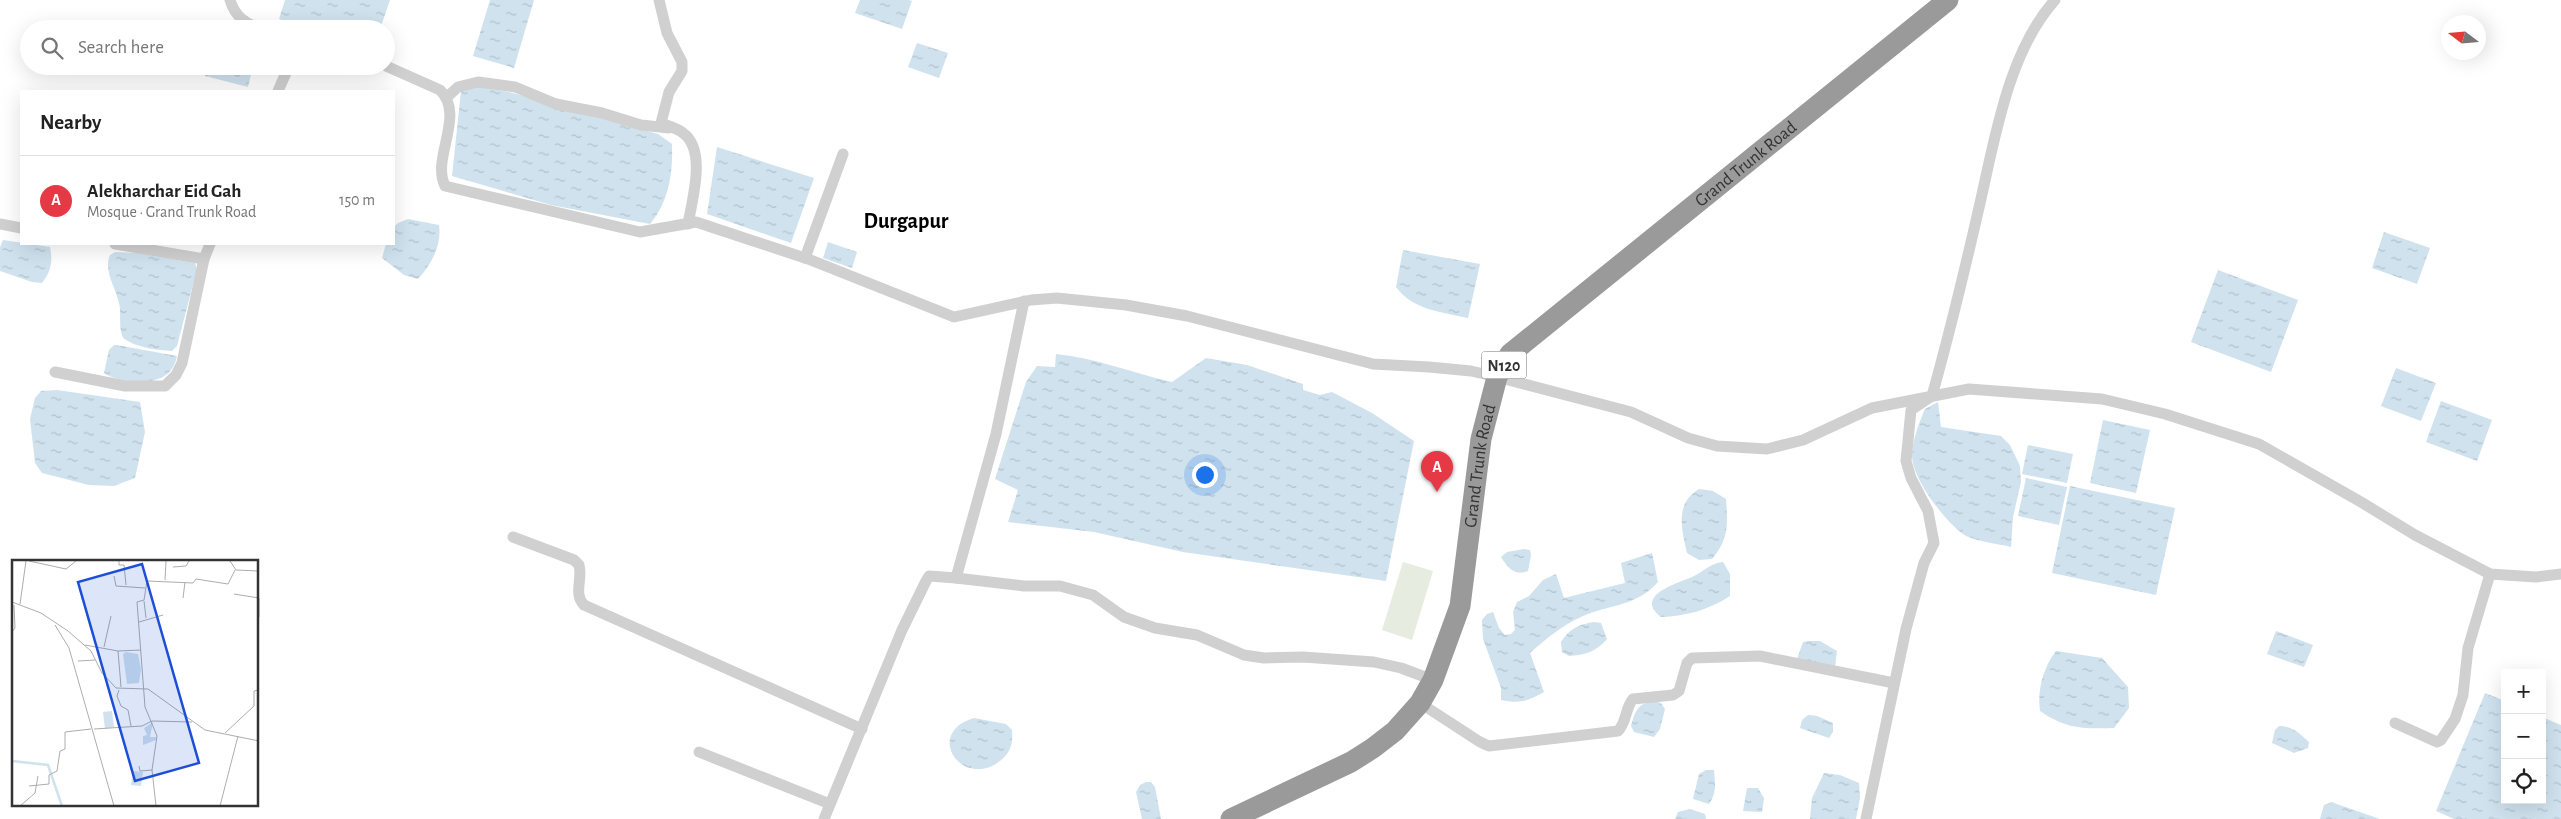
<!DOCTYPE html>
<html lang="en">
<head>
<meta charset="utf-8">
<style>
  :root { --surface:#fff; --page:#f6f6f6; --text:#222; --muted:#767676; --line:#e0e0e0; --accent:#e63946 }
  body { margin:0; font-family:"Alegreya Sans",sans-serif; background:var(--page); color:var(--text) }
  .controls { position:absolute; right:15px; bottom:15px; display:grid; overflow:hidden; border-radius:0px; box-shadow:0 5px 20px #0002 }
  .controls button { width:45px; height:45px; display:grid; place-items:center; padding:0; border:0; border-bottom:1px solid var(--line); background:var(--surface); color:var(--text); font:25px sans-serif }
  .compass { position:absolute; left:2441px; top:15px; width:45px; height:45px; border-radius:50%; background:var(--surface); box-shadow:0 5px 20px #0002; rotate:286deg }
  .you { position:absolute; left:1204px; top:474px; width:18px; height:18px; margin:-12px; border:4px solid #fff; border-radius:50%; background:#1a73e8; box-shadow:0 0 0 8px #1a73e833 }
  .badge { display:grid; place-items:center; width:32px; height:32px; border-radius:50%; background:var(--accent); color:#fff; font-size:16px; font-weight:700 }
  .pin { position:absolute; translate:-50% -41px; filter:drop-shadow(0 1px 2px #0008) }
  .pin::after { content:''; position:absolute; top:26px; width:18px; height:15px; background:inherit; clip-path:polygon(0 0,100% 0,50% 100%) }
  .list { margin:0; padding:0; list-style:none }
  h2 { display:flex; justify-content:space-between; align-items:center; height:65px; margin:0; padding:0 20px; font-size:21px }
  h2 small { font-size:16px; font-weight:400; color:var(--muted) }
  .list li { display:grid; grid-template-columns:32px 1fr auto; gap:15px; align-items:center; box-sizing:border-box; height:90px; padding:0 20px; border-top:1px solid var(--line) }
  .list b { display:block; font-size:19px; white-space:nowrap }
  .list p { margin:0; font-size:16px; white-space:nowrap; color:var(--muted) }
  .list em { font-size:16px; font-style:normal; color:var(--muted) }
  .icon { flex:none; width:28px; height:28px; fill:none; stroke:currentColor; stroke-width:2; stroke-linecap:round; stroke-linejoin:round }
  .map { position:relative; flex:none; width:2561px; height:819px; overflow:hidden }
  .search { position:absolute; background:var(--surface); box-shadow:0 5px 20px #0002; left:20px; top:20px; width:375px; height:55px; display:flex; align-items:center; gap:12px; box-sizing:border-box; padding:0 18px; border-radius:28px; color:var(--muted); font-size:19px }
  .panel { position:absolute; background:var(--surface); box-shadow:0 5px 20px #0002; left:20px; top:90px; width:375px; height:155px; border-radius:0px }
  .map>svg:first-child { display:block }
  .park { fill:#e6ecdf }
  .water { fill:url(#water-ripples) }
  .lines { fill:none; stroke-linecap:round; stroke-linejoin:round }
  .street { stroke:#d0d0d0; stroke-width:11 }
  .highway { stroke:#9a9a9a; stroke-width:21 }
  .labels { text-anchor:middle; stroke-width:5; stroke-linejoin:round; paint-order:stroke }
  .shield { fill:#fff; stroke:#707070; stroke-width:1 }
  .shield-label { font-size:16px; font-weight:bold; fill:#333 }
  .street-label { font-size:18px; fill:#333; stroke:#fff }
  .district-label { font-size:22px; font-weight:bold; fill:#000; stroke:#fff }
  .inset-river { fill:none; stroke:#cfe2ee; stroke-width:2.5 }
  .inset-road { fill:none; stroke:#adadad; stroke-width:1 }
  .view { fill:#1d4ed8; fill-opacity:0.15; stroke:#1d4ed8; stroke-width:2.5 }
  .inset-edge { fill:none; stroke:#333; stroke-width:2.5 }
</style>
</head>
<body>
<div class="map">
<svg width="2561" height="819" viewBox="0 0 2561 819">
  <defs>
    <pattern id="water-ripples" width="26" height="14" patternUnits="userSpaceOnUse" patternTransform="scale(1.25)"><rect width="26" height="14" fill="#cfe2ee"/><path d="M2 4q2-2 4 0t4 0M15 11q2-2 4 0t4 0" fill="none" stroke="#b2c2cd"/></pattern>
  </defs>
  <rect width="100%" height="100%" fill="#fff"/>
  <!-- park -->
  <polygon class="park" points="1403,562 1433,571 1412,640 1382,630"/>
  <!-- water -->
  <g class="water">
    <polygon points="285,0 390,0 380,29 306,29 279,19"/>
    <polygon points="490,0 534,0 514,68 473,56"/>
    <polygon points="860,0 909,0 912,1 902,29 855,13"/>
    <polygon points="917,43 948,53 939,78 908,67"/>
    <polygon points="201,66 253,66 248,87 205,76 205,72 200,71"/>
    <path d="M 475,86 L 509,92 L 658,134 L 672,144 C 673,173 669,201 650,224 L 551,205 L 452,176 L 461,91 Z"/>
    <polygon points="717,147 814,178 791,243 707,214"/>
    <path d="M 408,219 L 439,225 C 442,246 431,265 418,279 L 404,275 L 382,258 L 386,244 L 394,244 L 394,227 L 398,223 Z"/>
    <polygon points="2384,232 2430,248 2417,284 2372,268"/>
    <path d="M 3,240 L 50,247 C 53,261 51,272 42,283 L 32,282 L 0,271 L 0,247 Z"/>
    <polygon points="828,242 857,252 852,268 823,258"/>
    <path d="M 1403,250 L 1480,264 L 1468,318 C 1441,312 1413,310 1396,287 Z"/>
    <path d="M 115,252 L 137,253 L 195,263 L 197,269 L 177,346 L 172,351 C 157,350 139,348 126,340 C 117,335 122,313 119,303 C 116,288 103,271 110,255 Z"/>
    <polygon points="2218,270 2298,300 2271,372 2191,342"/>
    <path d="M 114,345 L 122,346 L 177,356 C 176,360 175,364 173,367 C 162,388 121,384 104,373 L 109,350 Z"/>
    <path d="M 1056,354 C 1096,358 1133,373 1172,382 L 1206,358 L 1247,365 L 1303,384 L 1303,390 L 1320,395 L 1332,392 L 1372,413 L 1414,441 L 1386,581 L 1183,552 L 1094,532 L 1008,522 L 1018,490 L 995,479 L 1026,382 L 1037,366 L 1055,367 Z"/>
    <polygon points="2396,368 2436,383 2421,421 2381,406"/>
    <polygon points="57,390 140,402 145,432 135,478 114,486 89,485 42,473 35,463 30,419 35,398 41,391"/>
    <polygon points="2441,401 2492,420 2477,461 2426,442"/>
    <path d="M 1938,402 L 1941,427 L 2001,436 L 2010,445 L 2020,466 L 2021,482 L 2013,517 L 2011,547 C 2000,544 1972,541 1963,534 C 1944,520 1911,478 1912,454 C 1913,439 1919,423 1925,409 Z"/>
    <polygon points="2103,420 2150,430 2136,493 2090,483"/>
    <polygon points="2028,445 2073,454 2067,483 2022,474"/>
    <polygon points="2026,478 2067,487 2059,525 2018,516"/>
    <polygon points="2070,486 2175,508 2156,595 2052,573"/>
    <path d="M 1699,489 L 1713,491 L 1726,499 C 1728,524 1729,539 1712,559 L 1699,560 L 1687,553 C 1682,530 1674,504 1699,489 Z"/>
    <path d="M 1524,549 L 1530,550 L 1531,555 L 1528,571 C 1514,576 1508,568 1501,557 L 1507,552 Z"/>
    <path d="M 1652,553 L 1658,582 C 1636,607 1609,604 1581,617 C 1561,626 1546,639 1530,653 L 1544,692 C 1528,701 1520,704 1501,700 L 1501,688 L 1483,639 L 1482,620 L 1487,614 L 1493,612 L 1499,628 L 1505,635 L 1511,634 L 1515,630 L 1513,612 L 1517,602 L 1529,596 L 1543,580 L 1556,574 L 1564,598 L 1625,583 L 1621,563 Z"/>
    <path d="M 1723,562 L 1730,574 L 1730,596 C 1708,610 1687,616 1661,617 C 1633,595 1679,583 1692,577 C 1703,572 1711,563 1723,562 Z"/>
    <path d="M 1594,622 L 1601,623 L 1607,639 C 1596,652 1585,655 1569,656 L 1562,652 L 1561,642 C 1569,629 1579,624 1594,622 Z"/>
    <polygon points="2276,631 2313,645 2304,667 2267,654"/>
    <polygon points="1810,641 1820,641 1837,651 1835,667 1797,659 1803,642"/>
    <path d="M 2056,651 L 2102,658 L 2128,687 L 2129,708 L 2114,728 C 2084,729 2066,729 2040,711 C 2037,690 2043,668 2056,651 Z"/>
    <polygon points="2485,693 2505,701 2505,800 2542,800 2542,717 2561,725 2561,819 2454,819 2436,811"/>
    <path d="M 1654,701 L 1661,703 L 1665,709 L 1660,729 L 1654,737 L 1634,732 L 1631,726 C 1635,711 1638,703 1654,701 Z"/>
    <polygon points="1808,715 1817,716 1833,723 1833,732 1829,738 1800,728 1802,720"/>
    <path d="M 974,718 L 1006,724 L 1012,730 C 1013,743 1011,752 1000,761 C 962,790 923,733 974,718 Z"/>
    <path d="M 2279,726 C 2293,726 2300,734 2309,742 L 2308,748 L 2294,753 L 2272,743 L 2275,730 Z"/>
    <path d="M 1706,770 L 1714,770 C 1715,783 1717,793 1709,804 L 1693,799 L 1699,774 Z"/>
    <polygon points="1824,773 1840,775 1859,783 1860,798 1856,819 1810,819 1812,798"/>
    <polygon points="1146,782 1151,782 1155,787 1161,819 1142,819 1136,792 1140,785"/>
    <polygon points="1747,788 1758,788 1764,798 1762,812 1743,811"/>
    <polygon points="2331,802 2380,819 2320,819 2324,805"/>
    <polygon points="1690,809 1705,814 1706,819 1675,819 1678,812"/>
  </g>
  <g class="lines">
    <!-- street -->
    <g class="street">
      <path d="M 230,0 C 235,17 246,24 262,29"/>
      <path d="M 659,0 L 667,33 L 682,62 L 682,71 L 669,92 L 661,123 C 668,126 677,128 683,133 C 707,150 692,200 688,224"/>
      <path d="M 386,66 L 440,90 C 466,115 431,158 445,186 L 640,232 L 696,222 L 808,259 L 954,317 L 1031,300 L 1057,298 L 1126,305 L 1187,316 L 1373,364 L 1429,367 L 1471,371 L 1497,377 L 1631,412 L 1688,438 L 1717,446 L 1767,449 L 1803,440 L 1872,408 L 1969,389 L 2102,399 L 2165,414 L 2259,444 L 2361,502 L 2415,535 L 2490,574 L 2536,577 L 2561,574"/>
      <polyline points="278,91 289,66"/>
      <polyline points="447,97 458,87 478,82 515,87 556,104 602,113 641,125 669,128"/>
      <polyline points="0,224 21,228"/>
      <polyline points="115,244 204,259"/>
      <polyline points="805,258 843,154"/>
      <polyline points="55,372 125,386 165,386 176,375 182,363 204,259 210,244"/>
      <path d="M 513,537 L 574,560 L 579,565 C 583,578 573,594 584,605 L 862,729"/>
      <polyline points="956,578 1024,586 1060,586 1093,595 1124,617 1155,628 1197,635 1244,655 1264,658 1303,657 1374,662 1401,668 1433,680"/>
      <path d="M 1420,703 L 1480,742 L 1489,746 L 1618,731 C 1627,722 1625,708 1633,699 L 1673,695 L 1679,691 L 1687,663 L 1692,658 L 1760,656 L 1894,683"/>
      <polyline points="2395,723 2437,742 2441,740 2455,719 2463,695 2468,648 2490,574"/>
      <polyline points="699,752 830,804"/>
      <polyline points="824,819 902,630 926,581 929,576 956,578 996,434 1024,301"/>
      <path d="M 1866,819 L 1906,629 L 1924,563 L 1934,543 L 1928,511 L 1911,478 L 1906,461 L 1911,410 L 1932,396 C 1949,335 1964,273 1978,212 C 1994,144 2007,53 2055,0"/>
    </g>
    <!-- highway -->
    <path class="highway" id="s1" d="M 1231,819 L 1351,762 L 1373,748 L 1395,731 L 1420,703 L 1433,680 L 1460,606 L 1481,439 L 1497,377 L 1510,354 L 1948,0"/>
  </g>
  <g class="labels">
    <!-- shield labels -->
    <rect class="shield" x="1481.5" y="351.5" width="45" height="27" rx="4"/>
    <g class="shield-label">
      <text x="1504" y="371">N120</text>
    </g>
    <!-- street labels -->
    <g class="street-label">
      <text dy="6" stroke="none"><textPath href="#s1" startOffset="891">Grand Trunk Road</textPath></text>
      <text dy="6" stroke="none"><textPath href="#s1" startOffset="471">Grand Trunk Road</textPath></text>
    </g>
    <!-- district labels -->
    <g class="district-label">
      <text x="906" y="228">Durgapur</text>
    </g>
  </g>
  <!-- overview -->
  <g transform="translate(12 560)">
    <rect width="246" height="246" fill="#fff"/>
    <path d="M 114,92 L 126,94 L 129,109 L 127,123 L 115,124 L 111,94 ZM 100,151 L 102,167 L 93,169 L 91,152 ZM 141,162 L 138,177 L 144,177 L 144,180 L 131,185 L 131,176 L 135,175 L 132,168 ZM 121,211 L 131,212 L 129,226 L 119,225 Z" fill="#cfe2ee"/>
    <path class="inset-river" d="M 0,201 L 36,205 L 50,246"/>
    <path class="inset-road" d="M 17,1 L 54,9 L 64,1M 107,1 L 107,5 L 112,5 L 114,25M 218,1 L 224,10 L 247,11M 161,7 L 174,6 L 177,1M 102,16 L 104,26 L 133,28M 153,20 L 154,1M 222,34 L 247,38M 171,38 L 173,22M 247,38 L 247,57M 132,41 L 134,58M 0,42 L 29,53 L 56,71 L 79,91 L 90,113 L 104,128 L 136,129 L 193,170 L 247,181M 8,44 L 14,1M 127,62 L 151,55M 43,65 L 57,88 L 102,246M 0,72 L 3,68 L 2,45M 73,85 L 106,91 L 129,90M 92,87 L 99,56M 106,91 L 109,127M 66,101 L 83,100M 107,130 L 105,136 L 109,146 L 116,150 L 119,166M 82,169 L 130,166 L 140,161 L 180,162M 213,173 L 242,146 L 242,131 L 247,130M 127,206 L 128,211 L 140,210M 17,226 L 37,224 L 37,215 L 45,211 L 48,191 L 53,189 L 53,172 L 79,169M 8,246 L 23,233 L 26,216M 144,246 L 140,210 L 145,176 L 133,147 L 125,42 L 132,40 L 135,21 L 181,23 L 184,19 L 216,24 L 223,10M 208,246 L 226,176"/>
    <path class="view" d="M 130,4 L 187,203 L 123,221 L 66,22 Z"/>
    <rect width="246" height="246" class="inset-edge"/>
  </g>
</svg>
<div class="controls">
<button>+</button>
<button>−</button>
<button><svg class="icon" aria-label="locate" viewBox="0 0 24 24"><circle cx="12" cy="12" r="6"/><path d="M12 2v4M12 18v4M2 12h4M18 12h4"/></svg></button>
</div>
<svg class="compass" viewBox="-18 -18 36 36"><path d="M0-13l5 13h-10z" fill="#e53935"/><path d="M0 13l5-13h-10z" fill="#767676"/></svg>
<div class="you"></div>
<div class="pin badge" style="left:1437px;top:492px">A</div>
<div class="search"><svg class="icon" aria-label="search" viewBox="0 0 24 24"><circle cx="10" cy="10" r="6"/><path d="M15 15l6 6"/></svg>Search here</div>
<section class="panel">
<h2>Nearby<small></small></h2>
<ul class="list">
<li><span class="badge">A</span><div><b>Alekharchar Eid Gah</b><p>Mosque · Grand Trunk Road</p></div><em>150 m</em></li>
</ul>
</section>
</div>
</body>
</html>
